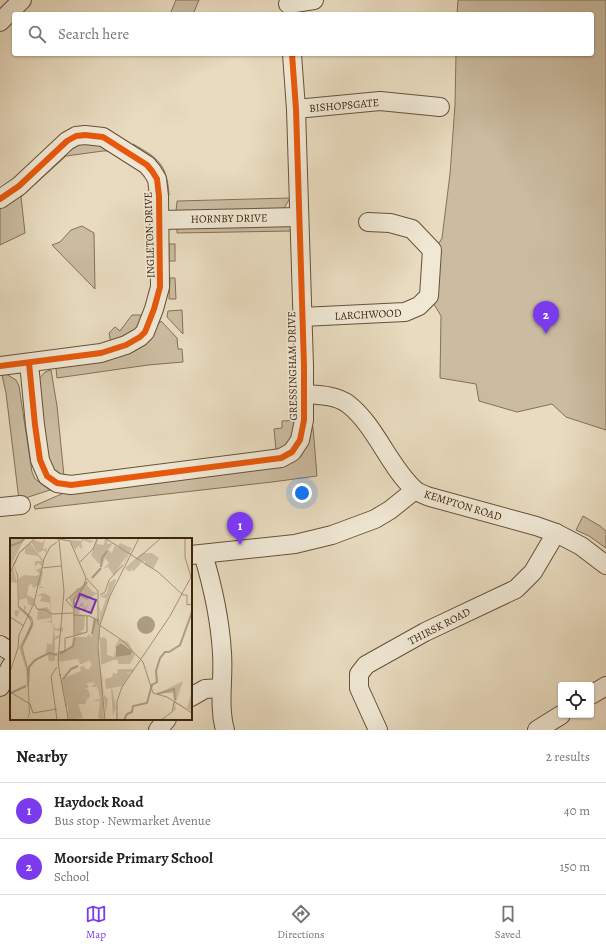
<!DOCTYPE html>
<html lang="en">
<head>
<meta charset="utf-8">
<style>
  :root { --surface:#fff; --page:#f6f6f6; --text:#222; --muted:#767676; --line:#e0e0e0; --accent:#7c3aed }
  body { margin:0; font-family:Alegreya,serif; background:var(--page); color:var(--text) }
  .controls { position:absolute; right:12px; bottom:12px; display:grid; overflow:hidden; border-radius:4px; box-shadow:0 1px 3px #0004 }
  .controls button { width:36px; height:36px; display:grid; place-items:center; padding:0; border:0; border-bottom:1px solid var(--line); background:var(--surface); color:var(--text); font:20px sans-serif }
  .you { position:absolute; left:302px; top:493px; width:14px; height:14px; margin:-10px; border:3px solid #fff; border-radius:50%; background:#1a73e8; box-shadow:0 0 0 6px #1a73e833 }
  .badge { display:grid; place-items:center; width:26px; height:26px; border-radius:50%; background:var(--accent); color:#fff; font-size:13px; font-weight:700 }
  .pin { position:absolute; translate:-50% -33px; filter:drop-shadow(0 1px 2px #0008) }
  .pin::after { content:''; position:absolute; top:21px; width:14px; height:12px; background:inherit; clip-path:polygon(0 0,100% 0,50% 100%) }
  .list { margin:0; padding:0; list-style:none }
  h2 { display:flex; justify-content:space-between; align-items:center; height:52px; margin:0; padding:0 16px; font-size:17px }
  h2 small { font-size:13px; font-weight:400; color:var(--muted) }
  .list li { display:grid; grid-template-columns:26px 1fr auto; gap:12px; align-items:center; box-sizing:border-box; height:56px; padding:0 16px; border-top:1px solid var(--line) }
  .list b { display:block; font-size:15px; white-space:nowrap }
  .list p { margin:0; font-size:13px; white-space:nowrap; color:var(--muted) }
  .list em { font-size:13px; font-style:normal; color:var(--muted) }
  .icon { flex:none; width:22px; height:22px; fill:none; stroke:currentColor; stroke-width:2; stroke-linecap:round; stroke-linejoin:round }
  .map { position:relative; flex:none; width:606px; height:730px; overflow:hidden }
  .search { position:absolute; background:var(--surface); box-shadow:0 1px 3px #0004; left:12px; right:12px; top:12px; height:44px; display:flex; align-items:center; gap:10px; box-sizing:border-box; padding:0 14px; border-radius:4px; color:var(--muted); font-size:15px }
  .sheet { height:164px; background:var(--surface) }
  nav { display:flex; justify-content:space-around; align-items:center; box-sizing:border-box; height:56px; border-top:1px solid var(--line); background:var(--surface); font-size:11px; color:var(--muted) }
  nav a { display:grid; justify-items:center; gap:2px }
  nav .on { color:var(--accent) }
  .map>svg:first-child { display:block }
  .green { fill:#cbbca1; stroke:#847056 }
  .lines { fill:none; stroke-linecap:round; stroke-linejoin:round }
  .minor-casing { stroke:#685139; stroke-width:20 }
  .minor { stroke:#f0e8d5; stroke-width:18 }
  .cycleway-casing { stroke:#f0e8d5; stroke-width:8 }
  .cycleway { stroke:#e8590c; stroke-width:6 }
  .labels { text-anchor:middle; stroke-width:3.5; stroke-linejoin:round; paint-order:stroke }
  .street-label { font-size:11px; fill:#3d230c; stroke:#f0e8d5 }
  .inset-river { fill:none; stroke:#ae9c82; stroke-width:2 }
  .inset-road { fill:none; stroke:#a49177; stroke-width:1 }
  .view { fill:#7b2cbf; fill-opacity:0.15; stroke:#7b2cbf; stroke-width:2 }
  .inset-edge { fill:none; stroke:#3d230c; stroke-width:2 }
</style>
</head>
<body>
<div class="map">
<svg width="606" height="730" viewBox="0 0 606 730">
  <rect width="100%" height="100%" fill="#e8dbbf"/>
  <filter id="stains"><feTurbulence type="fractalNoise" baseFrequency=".005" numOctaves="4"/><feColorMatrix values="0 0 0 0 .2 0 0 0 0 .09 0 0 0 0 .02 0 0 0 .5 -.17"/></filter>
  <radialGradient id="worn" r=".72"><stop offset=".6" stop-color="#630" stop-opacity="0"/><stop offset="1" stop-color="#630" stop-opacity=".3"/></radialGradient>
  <!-- green -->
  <g class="green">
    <polygon points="176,0 199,0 193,14 170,14"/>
    <polygon points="458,0 606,0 606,430 566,417 552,404 517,412 479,401 476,384 440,378 441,316 428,294 432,255 442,238 450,174 455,105 456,54 592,54 592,14 457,14"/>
    <polygon points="87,140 113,149 112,153 108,151 103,151 66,156 21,197 25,233 0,245 0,206 69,145"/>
    <path d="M 133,144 C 158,158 167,164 169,195 L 164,195 L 132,146 Z"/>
    <polygon points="290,198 283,210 176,212 177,201"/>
    <polygon points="287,223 291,226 292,231 177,233 177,225"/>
    <polygon points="82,226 94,233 95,289 52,245 60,242 71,230"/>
    <rect x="169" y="244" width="6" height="17"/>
    <polygon points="170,278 175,278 176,299 169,299"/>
    <polygon points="182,310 183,334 167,317 168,311"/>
    <polygon points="132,315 147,315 138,331 111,343 109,333 115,327 120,331"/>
    <polygon points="161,321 177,338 178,349 182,349 183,362 148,365 57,378 56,368 146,338"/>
    <path d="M 51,370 L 57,406 L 64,476 C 55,473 52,467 48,459 L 38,380 L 45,372 Z"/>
    <polygon points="6,374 16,380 19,386 32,472 35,479 50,490 19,500 6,393 2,375"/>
    <polygon points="299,420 291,446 276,450 274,429 282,428 282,421"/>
    <polygon points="313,427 317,476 272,482 35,509 34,506 73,489 273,466 310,428"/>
    <polygon points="583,516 600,526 606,531 606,548 589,536 576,530"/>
  </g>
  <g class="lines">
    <defs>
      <g id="minor">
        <polyline points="288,4 314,0"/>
        <polyline points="0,22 22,0"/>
        <polyline points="296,109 380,101 440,107"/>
        <polyline points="0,199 19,186 67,141 76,136 85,135 103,137 147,165 152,171 157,179 159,196 160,287 154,309 145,332 140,337 126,345 101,353 0,366"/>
        <polyline points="160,220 298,217"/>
        <polyline points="302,317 405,312 419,306 429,296 432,250 412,229 390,223 368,222"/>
        <polyline points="29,363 35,425 40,460 47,476 57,483 71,485 281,458 292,452 300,440 304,420 304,366 296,109 292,54"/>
        <path d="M 304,394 C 318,395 336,395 348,404 C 376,426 388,465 414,489 C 418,493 425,495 430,497 L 536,526 L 556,533 L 581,546 L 606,565"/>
        <polyline points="0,507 21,505"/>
        <path d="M 203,554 C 213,587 220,619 222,653 C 224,679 218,705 225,730"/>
        <polyline points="191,555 295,544 332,535 375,519 390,510 415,490"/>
        <polyline points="0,645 11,652"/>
        <polyline points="0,687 11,666"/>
        <polyline points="591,695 606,686"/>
        <polyline points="191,697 205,689 221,688"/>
        <polyline points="158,730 167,719"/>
        <polyline points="378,730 359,688 359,674 366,665 425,632 516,589 533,572 556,533"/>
        <polyline points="537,730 561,715"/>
      </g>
    </defs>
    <!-- minor casing -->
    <use href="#minor" class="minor-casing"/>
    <!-- minor -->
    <use href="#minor" class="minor"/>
    <defs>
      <g id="cycleway">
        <polyline points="0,199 19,186 67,141 76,136 85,135 103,137 147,165 152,171 157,179 159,196 160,287 154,309 145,332 140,337 126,345 101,353 0,366"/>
        <polyline points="29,363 35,425 40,460 47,476 57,483 71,485 281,458 292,452 300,440 304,420 304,366 296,109 292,54"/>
      </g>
    </defs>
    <!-- cycleway casing -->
    <use href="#cycleway" class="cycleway-casing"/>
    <!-- cycleway -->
    <use href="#cycleway" class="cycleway"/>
  </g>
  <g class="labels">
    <!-- street labels -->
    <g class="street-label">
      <text transform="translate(344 105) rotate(-5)" y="4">BISHOPSGATE</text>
      <text transform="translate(229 218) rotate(-1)" y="4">HORNBY DRIVE</text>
      <text transform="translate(149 235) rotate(-92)" y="4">INGLETON DRIVE</text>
      <text transform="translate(368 314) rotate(-3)" y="4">LARCHWOOD</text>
      <text transform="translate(292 366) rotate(-91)" y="4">GRESSINGHAM DRIVE</text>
      <text transform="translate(463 505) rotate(17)" y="4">KEMPTON ROAD</text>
      <text transform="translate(439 626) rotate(-27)" y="4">THIRSK ROAD</text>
    </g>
  </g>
  <!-- overview -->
  <g transform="translate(10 538)">
    <rect width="182" height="182" fill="#e8dbbf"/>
    <path d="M 0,0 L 15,0 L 2,25 L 7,45 L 0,44 L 2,27 L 0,27 ZM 72,0 L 84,3 L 80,5 L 73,2 L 71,6 L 73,9 L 70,9 L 72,11 L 70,11 L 69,7 L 65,12 L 60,2 L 71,3 ZM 87,0 L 92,0 L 88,1 L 87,6 L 94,7 L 95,0 L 98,0 L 97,6 L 103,5 L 98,12 L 102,15 L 105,7 L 107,10 L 110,5 L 122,10 L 111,33 L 118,15 L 104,38 L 98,29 L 93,31 L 99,25 L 95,20 L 91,30 L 92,23 L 89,26 L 81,17 ZM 35,1 L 33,11 L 37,10 L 36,15 L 34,12 L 28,15 L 21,4 L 25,2 L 32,5 ZM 20,5 L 33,22 L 32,28 L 28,25 L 25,29 L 25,23 L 32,23 L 28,18 L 15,16 L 15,11 ZM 132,15 L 142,15 L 149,20 L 143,31 L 135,27 L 135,23 L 130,24 L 131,25 L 123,34 L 122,31 L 120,34 L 115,30 ZM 31,30 L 33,35 L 30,48 L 34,50 L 29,50 L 30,47 L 23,50 L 22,46 L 19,47 L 17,57 L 25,61 L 22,68 L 18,66 L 17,60 L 9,62 L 8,41 L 14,37 L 26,38 L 30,36 L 26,32 ZM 104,41 L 106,42 L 89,87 L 94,182 L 88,180 L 90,163 L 83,163 L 90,161 L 88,150 L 85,151 L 87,151 L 86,146 L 86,149 L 81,149 L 86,145 L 80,146 L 85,144 L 76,145 L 79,149 L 75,151 L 78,151 L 80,158 L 78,161 L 74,160 L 77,162 L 75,166 L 68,166 L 73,180 L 58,182 L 58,168 L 61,169 L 56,167 L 51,141 L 71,133 L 70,129 L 74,128 L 76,131 L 79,131 L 82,126 L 78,122 L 76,126 L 77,124 L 73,125 L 73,122 L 73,126 L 70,126 L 68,121 L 48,124 L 48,117 L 45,115 L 45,123 L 39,123 L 37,114 L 33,115 L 36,113 L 37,106 L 34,105 L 42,106 L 44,85 L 45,91 L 53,89 L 53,94 L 44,92 L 45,99 L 49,97 L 50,99 L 45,102 L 45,115 L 56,112 L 62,107 L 63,99 L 77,99 L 78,96 L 82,99 L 83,79 L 90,81 L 89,68 L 91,75 L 96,60 L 90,59 L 97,55 L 99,45 ZM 76,46 L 83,54 L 88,55 L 77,62 L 68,58 L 63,63 L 67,71 L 69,71 L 69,68 L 72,64 L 74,68 L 74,71 L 78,66 L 76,72 L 73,72 L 73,68 L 69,69 L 70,71 L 69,75 L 75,78 L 74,91 L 70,94 L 75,95 L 65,98 L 63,72 L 61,72 L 64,71 L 59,59 L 68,50 L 72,51 L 75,48 L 76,51 ZM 33,55 L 40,58 L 43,92 L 42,85 L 35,83 L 41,83 L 41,80 L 27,82 L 28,71 L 37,69 L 41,74 L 40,65 L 30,63 L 32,58 L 26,58 ZM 14,68 L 16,68 L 15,73 L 22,79 L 24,86 L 13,109 L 18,133 L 19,165 L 16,132 L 9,109 L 21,87 L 18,78 L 20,78 L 10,72 L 7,79 L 5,77 L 4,73 L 10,72 L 9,69 L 14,72 ZM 94,99 L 97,102 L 97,117 L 104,119 L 105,109 L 109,101 L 118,104 L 125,117 L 120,126 L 108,126 L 108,122 L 103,122 L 91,127 L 94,157 L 98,161 L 96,176 L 88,111 L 88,101 ZM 111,104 L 120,111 L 122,117 L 106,119 L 105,110 ZM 108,131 L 124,131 L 121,135 L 116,134 L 120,136 L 112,148 L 102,150 L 106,170 L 103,177 L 101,150 L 96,151 L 95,141 L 102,139 L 103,135 L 107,136 ZM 173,143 L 166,164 L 177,170 L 182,153 L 182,173 L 165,165 L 166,172 L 163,174 L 165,155 L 149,155 Z" fill="#cbbca1" fill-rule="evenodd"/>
    <path d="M 26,0 L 10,15 L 4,28 L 8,37 L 9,68 L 20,78 L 23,84 L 22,90 L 12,109 L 18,131 L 20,175 L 19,178 L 17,182 L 19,175 L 17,131 L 11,109 L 22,83 L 8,69 L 7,37 L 3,26 L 12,12 ZM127 87a9 9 0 1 1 18 0a9 9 0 1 1-18 0ZM 111,105 L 122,113 L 121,117 L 106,119 L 106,109 Z" fill="#ae9c82"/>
    <path class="inset-river" d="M 0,8 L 11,4 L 15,0M 91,29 L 92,20 L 97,13M 82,40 L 91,30M 64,69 L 64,62 L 77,44M 82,96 L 85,82M 50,116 L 63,108 L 65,100M 53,141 L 61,131 L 68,128M 18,148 L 19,129 L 25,122 L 39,115 L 47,117M 1,155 L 16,148M 147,156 L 164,151 L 165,162M 114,182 L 117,176 L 122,174 L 123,168 L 137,165 L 142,147 L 147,144 L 146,133 L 150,120 L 155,114 L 159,114 L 170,107 L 182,74"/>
    <path class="inset-road" d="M 95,0 L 148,34 L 173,57 L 177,57 L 177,67 L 182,66M 49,1 L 60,3 L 76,40 L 88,53 L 88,86 L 113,103 L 133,124 L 143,155 L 157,159 L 182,175M 47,2 L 49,2 L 54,53 L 48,122 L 50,138M 127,21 L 151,0M 69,25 L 83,11 L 87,1M 32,30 L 51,28M 0,35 L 9,15 L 25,0M 90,57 L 95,54 L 99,42 L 113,27M 56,62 L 64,71 L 64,98M 56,62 L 74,47 L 76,40M 24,65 L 27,71 L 36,72 L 41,76 L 63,75M 24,65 L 34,21 L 40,9 L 47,4M 63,77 L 80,78 L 88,83M 0,79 L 14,88M 64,98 L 77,94 L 77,78M 49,114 L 55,113 L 55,100 L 64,98M 0,134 L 8,110 L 9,97 L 24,65M 50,136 L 56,169M 0,154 L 20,166 L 23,175 L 47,171M 56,167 L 58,182M 47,182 L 41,138 L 47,129M 95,182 L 88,109 L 90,87 L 100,58 L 129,0M 107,182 L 107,163 L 112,149 L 160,78 L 181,39 L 175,19 L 175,0M 151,182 L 162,174 L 164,164"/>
    <path class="view" d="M 70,56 L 86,62 L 81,75 L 65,69 Z"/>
    <rect width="182" height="182" class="inset-edge"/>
  </g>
  <rect width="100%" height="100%" filter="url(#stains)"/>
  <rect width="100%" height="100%" fill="url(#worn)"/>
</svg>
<div class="controls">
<button><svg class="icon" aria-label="locate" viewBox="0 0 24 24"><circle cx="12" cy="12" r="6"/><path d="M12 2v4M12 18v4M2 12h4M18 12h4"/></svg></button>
</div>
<div class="you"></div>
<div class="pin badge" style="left:240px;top:545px">1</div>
<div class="pin badge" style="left:546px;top:334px">2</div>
<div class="search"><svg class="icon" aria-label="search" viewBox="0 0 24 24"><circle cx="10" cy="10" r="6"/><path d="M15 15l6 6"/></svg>Search here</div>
</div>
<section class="sheet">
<h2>Nearby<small>2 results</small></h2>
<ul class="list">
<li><span class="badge">1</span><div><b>Haydock Road</b><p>Bus stop · Newmarket Avenue</p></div><em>40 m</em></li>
<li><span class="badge">2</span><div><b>Moorside Primary School</b><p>School</p></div><em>150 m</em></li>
</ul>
</section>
<nav>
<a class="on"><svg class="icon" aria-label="map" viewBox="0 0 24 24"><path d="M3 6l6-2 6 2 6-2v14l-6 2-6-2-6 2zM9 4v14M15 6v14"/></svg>Map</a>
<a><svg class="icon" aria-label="directions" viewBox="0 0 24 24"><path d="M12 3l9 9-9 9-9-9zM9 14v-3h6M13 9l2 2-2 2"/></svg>Directions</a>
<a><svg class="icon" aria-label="saved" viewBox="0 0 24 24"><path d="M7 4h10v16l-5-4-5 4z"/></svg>Saved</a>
</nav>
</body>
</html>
